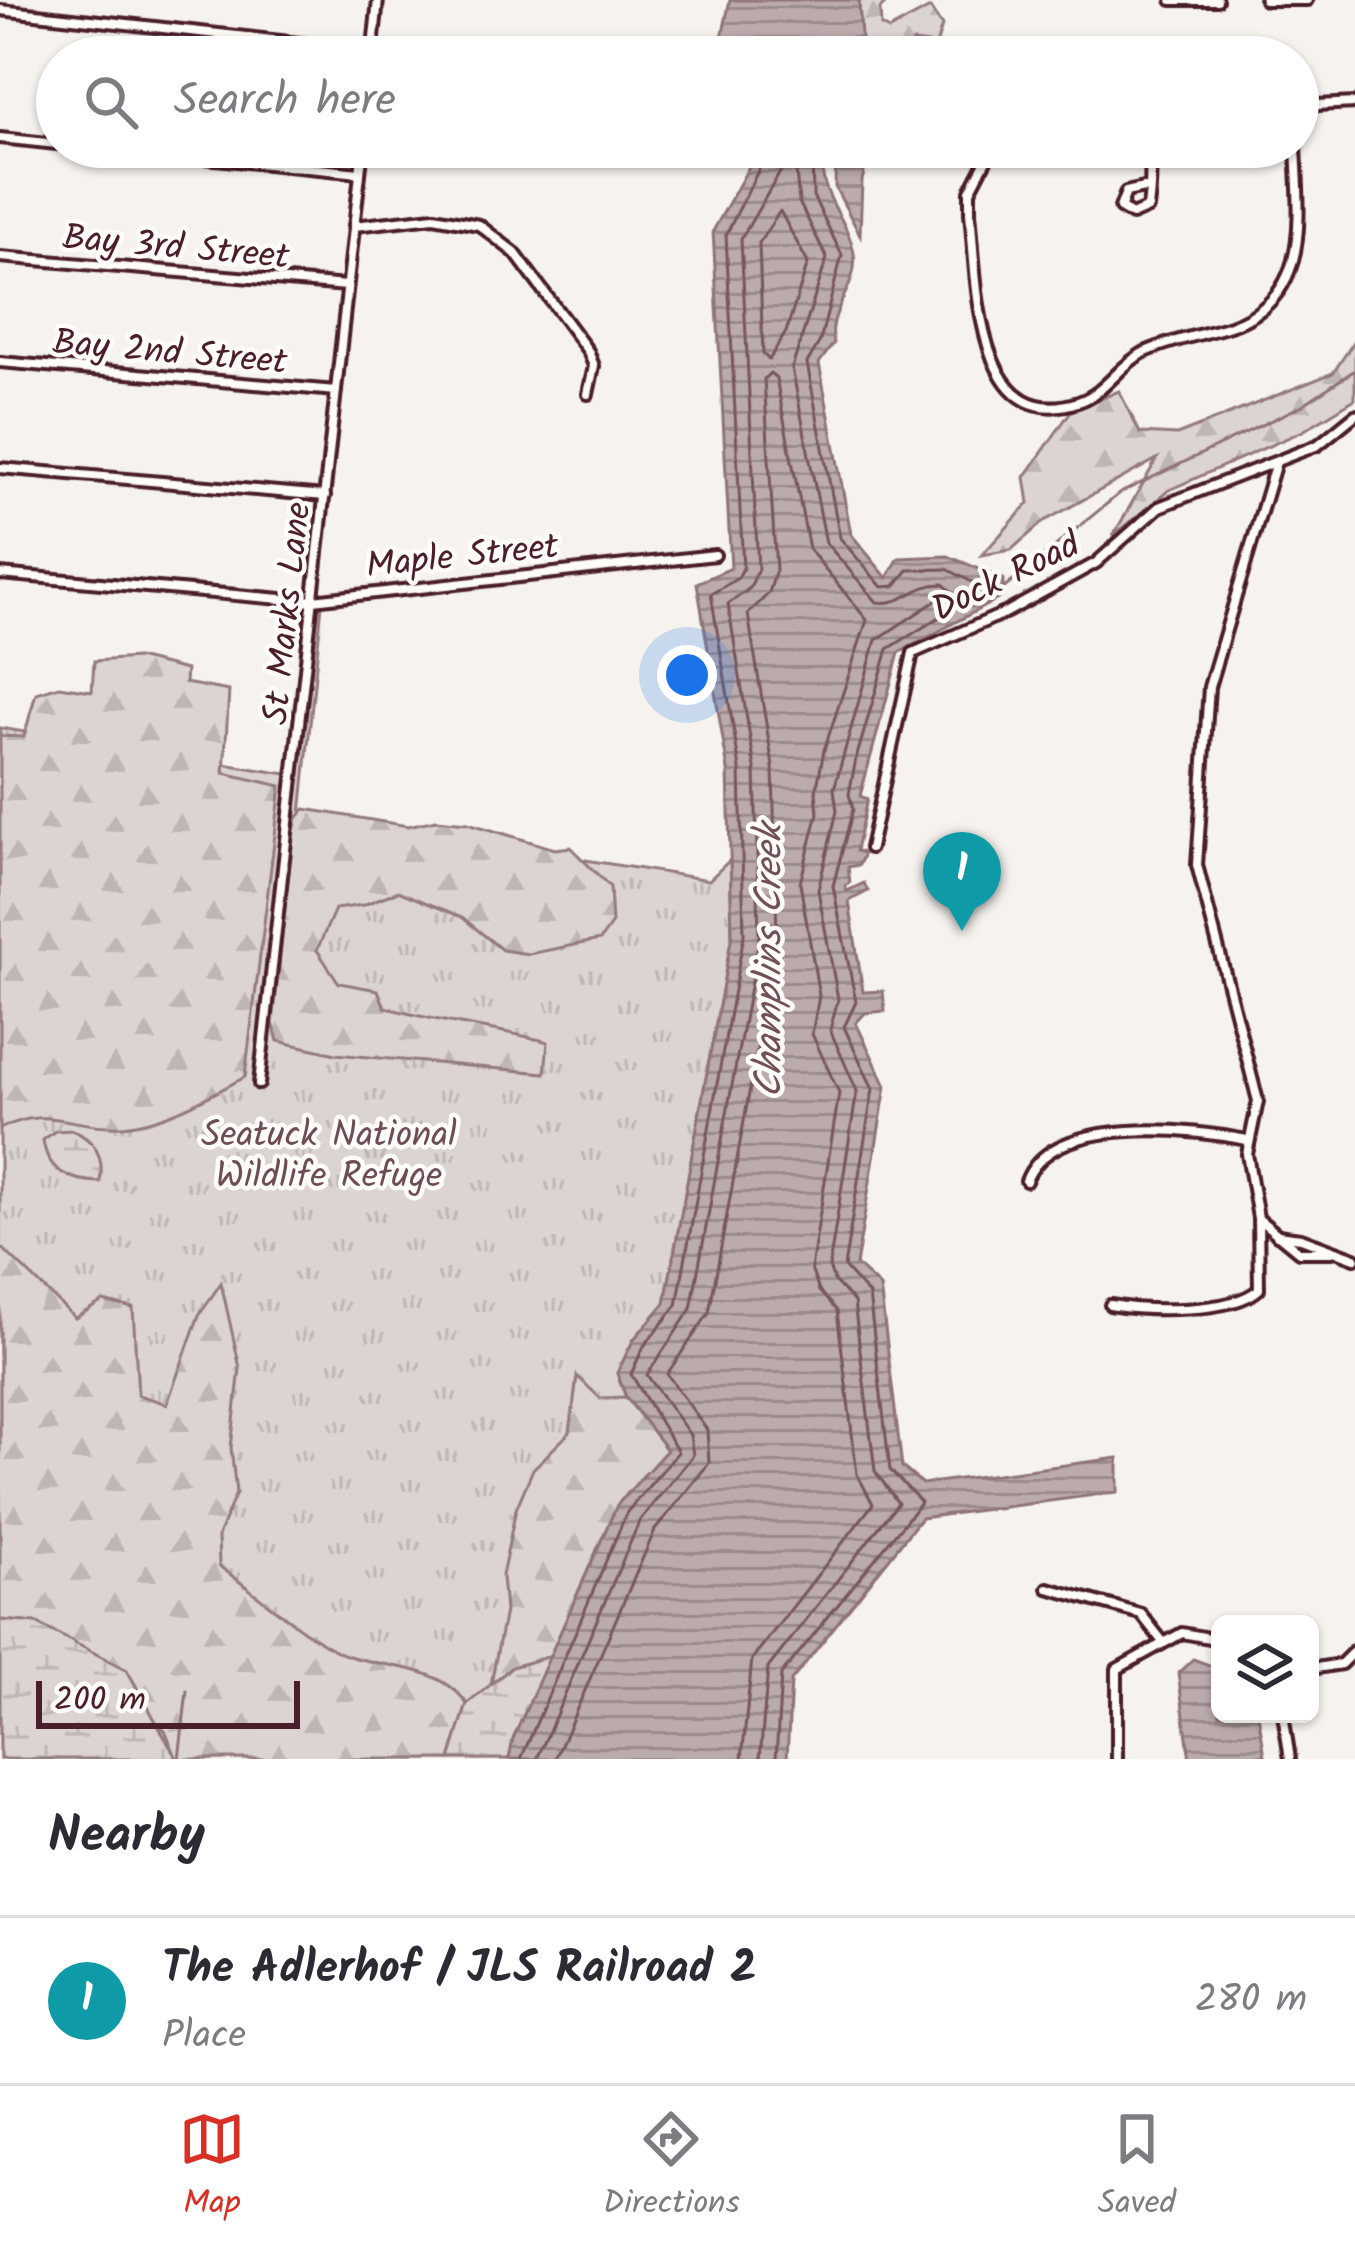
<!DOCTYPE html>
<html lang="en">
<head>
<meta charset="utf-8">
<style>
  :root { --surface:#fff; --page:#f7f7f7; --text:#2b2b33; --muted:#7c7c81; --line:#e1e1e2; --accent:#d93025 }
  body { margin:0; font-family:Kalam,sans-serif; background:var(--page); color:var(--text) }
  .controls { position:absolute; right:36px; bottom:36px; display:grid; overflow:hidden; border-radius:18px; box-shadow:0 3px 9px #0004 }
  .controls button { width:108px; height:108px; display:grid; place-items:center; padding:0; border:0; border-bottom:3px solid var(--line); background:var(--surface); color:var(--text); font:60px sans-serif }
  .scale { position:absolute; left:36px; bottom:30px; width:264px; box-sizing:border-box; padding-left:12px; border:6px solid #4a1f2b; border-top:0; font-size:33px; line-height:42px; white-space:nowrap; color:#4a1f2b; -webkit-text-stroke:9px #fdfcf7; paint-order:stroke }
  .you { position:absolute; left:687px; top:675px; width:42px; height:42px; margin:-30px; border:9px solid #fff; border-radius:50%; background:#1a73e8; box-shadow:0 0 0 18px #1a73e833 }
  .badge { display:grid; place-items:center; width:78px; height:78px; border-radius:50%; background:var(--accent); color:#fff; font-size:39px; font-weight:700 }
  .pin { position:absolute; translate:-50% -99px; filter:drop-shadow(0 3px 6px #0008) }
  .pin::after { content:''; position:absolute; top:63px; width:42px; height:36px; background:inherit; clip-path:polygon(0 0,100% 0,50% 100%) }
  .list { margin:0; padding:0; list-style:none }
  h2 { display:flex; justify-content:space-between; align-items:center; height:156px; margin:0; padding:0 48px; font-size:51px }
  h2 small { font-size:39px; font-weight:400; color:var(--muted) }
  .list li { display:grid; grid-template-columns:78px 1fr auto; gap:36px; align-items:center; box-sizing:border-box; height:168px; padding:0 48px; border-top:3px solid var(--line) }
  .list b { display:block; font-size:45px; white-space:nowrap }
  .list p { margin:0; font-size:39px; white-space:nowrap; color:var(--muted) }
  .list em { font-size:39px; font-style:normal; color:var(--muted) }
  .icon { flex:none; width:66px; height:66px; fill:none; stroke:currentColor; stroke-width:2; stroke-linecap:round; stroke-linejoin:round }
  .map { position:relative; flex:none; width:1355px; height:1759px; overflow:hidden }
  .search { position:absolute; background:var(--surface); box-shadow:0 3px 9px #0004; left:36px; right:36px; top:36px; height:132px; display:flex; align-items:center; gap:30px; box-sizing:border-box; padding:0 42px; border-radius:66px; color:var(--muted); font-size:45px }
  .sheet { height:324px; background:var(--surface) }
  nav { display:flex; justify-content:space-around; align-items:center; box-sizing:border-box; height:168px; border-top:3px solid var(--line); background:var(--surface); font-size:33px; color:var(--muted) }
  nav a { display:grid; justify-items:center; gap:6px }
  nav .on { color:var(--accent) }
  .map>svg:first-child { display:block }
  .grass { fill:url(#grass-tufts); stroke:#937a7e; stroke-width:3 }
  .forest { fill:url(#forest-firs); stroke:#937a7e; stroke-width:3 }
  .wetland { fill:url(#wetland-marsh); stroke:#937a7e; stroke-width:3 }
  .water { fill:url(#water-rules); stroke:#8e7378; stroke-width:3 }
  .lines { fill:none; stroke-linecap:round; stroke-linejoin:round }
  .shore { stroke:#77575f; stroke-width:3 }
  .stream { stroke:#8e7378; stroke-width:3 }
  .street-casing { stroke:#4a1f2b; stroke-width:16 }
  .street { stroke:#fdfcf7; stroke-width:8 }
  .labels { text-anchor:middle; stroke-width:9; stroke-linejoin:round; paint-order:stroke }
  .street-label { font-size:36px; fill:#4a1f2b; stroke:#fdfcf7 }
  .park-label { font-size:36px; fill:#6e4c55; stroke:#fdfcf7 }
  .water-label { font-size:39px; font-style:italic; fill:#725058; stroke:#fdfcf7 }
</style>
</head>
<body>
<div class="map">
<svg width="1355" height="1759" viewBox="0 0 1355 1759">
  <defs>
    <pattern id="grass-tufts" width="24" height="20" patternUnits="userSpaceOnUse" patternTransform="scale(3)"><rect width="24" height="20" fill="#dcd4d2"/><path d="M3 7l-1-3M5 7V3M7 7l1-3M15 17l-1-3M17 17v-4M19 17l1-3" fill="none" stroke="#beb6b4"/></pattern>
    <pattern id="forest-firs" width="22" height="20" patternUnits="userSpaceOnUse" patternTransform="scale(3)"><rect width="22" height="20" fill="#dcd4d2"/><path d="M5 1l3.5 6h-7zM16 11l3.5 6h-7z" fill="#beb6b4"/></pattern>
    <pattern id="wetland-marsh" width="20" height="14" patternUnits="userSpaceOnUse" patternTransform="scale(3)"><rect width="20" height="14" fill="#dcd4d2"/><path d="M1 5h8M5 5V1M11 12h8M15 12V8" fill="none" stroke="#beb6b4"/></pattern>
    <pattern id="water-rules" width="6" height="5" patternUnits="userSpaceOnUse" patternTransform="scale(3)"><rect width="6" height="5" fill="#bbabac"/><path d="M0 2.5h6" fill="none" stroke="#9a8b8c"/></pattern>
  </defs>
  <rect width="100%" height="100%" fill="#f6f3ef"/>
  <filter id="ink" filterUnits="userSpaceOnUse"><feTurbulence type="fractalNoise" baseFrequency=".00833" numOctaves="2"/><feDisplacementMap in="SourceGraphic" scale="24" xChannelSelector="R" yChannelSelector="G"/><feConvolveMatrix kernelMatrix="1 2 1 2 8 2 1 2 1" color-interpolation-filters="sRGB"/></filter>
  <g filter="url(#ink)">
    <!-- grass -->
    <polygon class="grass" points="323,595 301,814 709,880 730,860 732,935 665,1303 634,1339 617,1373 626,1397 585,1572 507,1759 0,1759 0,728 293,775 313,602"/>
    <!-- forest -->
    <g class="forest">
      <polygon points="859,0 889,0 880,9 881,26 889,30 930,8 942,26 936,45 913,42 911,57 846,57 861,39"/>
      <polygon points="1355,340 1355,399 1303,431 1169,490 1113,536 1157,459 1043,522 1011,550 982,555 1029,503 1025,477 1071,411 1119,391 1140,433 1177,435 1333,373"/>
      <path d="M 137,658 L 186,670 L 185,683 L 229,691 L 224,773 L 281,786 L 245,1077 C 209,1096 162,1124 121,1126 C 71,1129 49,1104 0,1129 L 0,736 L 24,737 L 36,693 L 59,686 L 92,691 L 94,661 Z"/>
      <path d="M 305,809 L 408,826 L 436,820 L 468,823 L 555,849 L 570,847 L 610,887 L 612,923 L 600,940 L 529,954 L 502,950 L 462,917 L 398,891 L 363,905 L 335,909 L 317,950 L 339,983 L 378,990 L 385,1007 C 440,1024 494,1027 548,1042 L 545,1073 L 336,1054 L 278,1041 L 273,1023 L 292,840 L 297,818 Z"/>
      <path d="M 0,1246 L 75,1318 L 103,1301 L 133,1308 L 138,1395 L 167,1404 L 199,1315 L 221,1283 L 240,1368 L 231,1448 L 236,1493 L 218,1536 L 219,1566 C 250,1588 316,1646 349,1656 C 390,1669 441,1665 467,1704 L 450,1759 L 177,1759 L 165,1730 L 36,1623 L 0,1620 Z"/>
      <polygon points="577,1376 600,1398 626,1397 667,1450 617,1505 550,1656 512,1667 491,1684 505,1611 502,1576 516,1509 533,1469 570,1432"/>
    </g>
    <!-- wetland -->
    <g class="wetland">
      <path d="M 72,1130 C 95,1140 105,1157 100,1182 C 70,1181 47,1172 43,1140 L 55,1131 Z"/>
      <polygon points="0,1620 36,1623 127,1670 177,1759 0,1759"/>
      <polygon points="550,1656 509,1759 450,1759 467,1704 512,1667"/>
    </g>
    <!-- water -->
    <g class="water">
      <polygon points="730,0 859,0 861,40 846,57 724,57 720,47"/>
      <path d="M 760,147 L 824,147 C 813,192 847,214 854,253 C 860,285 825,313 834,343 L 819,363 L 851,534 L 887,578 L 899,558 L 948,556 L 1003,579 L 1003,596 L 899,653 L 860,796 L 867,799 L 856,851 L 864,853 L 859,865 L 848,867 L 850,882 L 845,886 L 847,891 L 864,883 L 868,891 L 849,901 L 863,992 L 883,991 L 885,1011 L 865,1013 L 856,1023 L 886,1086 L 856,1265 L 880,1287 L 902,1467 L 922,1484 L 1118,1458 L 1118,1492 L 921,1518 L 791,1681 L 787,1759 L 509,1759 L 513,1739 L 617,1505 L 667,1450 L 626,1397 L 617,1373 L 634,1339 L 665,1303 L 732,935 L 728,770 L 697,583 L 731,568 L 713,231 Z"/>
      <polygon points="836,147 870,147 862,181 860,235 835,187"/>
      <polygon points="1193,1659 1220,1669 1220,1714 1258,1714 1265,1755 1190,1759 1178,1673"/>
    </g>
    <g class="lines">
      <!-- shore -->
      <g class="shore">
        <polygon points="780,211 808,263 786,332 769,360 763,354 759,243"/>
        <polyline points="521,1759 627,1512 678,1452 631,1374 644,1346 677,1305 744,935 740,769 711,594 738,578 743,568 726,235 770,147"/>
        <path d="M 537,1759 L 640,1520 L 693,1455 L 690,1435 L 647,1375 L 691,1309 L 759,938 L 755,768 L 728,604 L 750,588 L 758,569 L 741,239 L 789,157 L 795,162 L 799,202 L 827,258 L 792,368 L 826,543 L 877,602 C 905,606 913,584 943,584 L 951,591 L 876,640 L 834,789 L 837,811 L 818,890 L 838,999 L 830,1030 L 857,1091 L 829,1267 L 834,1281 L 854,1302 L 875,1471 L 898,1503 L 768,1668 L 760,1759"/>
        <polyline points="555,1759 655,1530 709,1463 707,1430 667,1374 709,1313 777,940 773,766 748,614 769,593 776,570 764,379 770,373 776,378 809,549 867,620 824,750 816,792 818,813 800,883 819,996 812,1034 839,1093 811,1269 819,1291 837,1311 857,1474 873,1504 752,1659 742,1759"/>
        <polyline points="776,1759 781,1675 921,1502 890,1470 869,1295 844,1267 873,1089 844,1027 856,1002 833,886 853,809 849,794 856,759 888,649 985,589 947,569 908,570 895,586 882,587 840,538 807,363 820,341 842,255 813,196 812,147"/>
      </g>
      <!-- stream -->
      <g class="stream">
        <polyline points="879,50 885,57"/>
        <polyline points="1002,590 1120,493 1301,406 1355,370"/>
        <polyline points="179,1759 187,1691"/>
      </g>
      <defs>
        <g id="street">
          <polyline points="1172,0 1217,0"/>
          <polyline points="1265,0 1307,0"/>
          <polyline points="0,10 372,51"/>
          <polyline points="372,57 378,0"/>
          <polyline points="1298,106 1355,103"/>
          <polyline points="0,138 57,144"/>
          <polyline points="90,147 360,173"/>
          <path d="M 993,147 L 970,191 L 970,213 C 977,274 973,436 1078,402 C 1106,393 1118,366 1143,353 C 1170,340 1202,335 1230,326 C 1312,298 1299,217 1296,147"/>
          <path d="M 1144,188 L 1126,192 L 1120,208 L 1132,215 L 1148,208 C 1151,188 1151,169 1150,147"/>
          <polyline points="354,226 434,217 479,225 515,253 588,351 594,366 588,394"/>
          <polyline points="0,257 347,286"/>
          <polyline points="0,362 336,391"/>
          <polyline points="0,468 325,496"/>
          <polyline points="0,574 304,601 715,555"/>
          <polyline points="870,848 913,653 1007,612 1096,563 1159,507 1318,445 1355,415"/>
          <polyline points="259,1084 363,147"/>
          <path d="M 1026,1181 C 1052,1114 1189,1129 1247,1140"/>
          <polyline points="1261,1221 1299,1252 1332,1252"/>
          <polyline points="1277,1235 1301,1238 1355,1258"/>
          <path d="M 1110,1305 C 1145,1311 1232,1314 1259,1289 L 1258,1218 L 1247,1154 L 1258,1101 L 1197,865 L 1209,687 L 1276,462"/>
          <polyline points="1048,1588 1141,1614 1163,1642"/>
          <polyline points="1310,1669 1341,1664 1355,1650"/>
          <polyline points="1283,1714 1290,1759"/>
          <polyline points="1117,1759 1117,1669 1182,1633 1220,1640"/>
        </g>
      </defs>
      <!-- street casing -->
      <use href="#street" class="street-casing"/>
      <!-- street -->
      <use href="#street" class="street"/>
    </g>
  </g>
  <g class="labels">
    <!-- street labels -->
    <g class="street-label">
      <text transform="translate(176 245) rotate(5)" y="13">Bay 3rd Street</text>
      <text transform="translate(170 350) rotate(5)" y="13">Bay 2nd Street</text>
      <text transform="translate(462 554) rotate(-6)" y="13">Maple Street</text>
      <text transform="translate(1005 575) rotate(-26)" y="13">Dock Road</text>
      <text transform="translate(285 613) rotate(-84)" y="13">St Marks Lane</text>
    </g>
    <!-- park labels -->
    <g class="park-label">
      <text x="329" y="1146">Seatuck National<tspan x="329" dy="41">Wildlife Refuge</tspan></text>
    </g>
    <!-- water labels -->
    <g class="water-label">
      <text transform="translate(767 961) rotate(-90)" y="14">Champlins Creek</text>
    </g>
  </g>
</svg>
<div class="controls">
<button><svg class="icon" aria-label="layers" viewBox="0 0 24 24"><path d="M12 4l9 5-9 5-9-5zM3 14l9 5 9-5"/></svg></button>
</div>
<div class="scale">200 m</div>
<div class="you"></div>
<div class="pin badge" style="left:962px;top:931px;background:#0f9aa8">1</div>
<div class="search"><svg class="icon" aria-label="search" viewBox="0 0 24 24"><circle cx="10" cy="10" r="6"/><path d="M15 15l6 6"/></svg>Search here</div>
</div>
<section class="sheet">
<h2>Nearby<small></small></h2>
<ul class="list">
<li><span class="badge" style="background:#0f9aa8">1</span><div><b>The Adlerhof / JLS Railroad 2</b><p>Place</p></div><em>280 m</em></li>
</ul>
</section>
<nav>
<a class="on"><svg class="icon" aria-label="map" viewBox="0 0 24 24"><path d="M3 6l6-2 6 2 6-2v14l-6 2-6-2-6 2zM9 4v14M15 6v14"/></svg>Map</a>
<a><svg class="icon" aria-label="directions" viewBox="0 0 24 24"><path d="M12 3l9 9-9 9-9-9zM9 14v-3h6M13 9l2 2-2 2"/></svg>Directions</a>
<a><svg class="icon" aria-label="saved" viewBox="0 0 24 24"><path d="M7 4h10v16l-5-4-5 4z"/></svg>Saved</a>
</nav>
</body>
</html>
